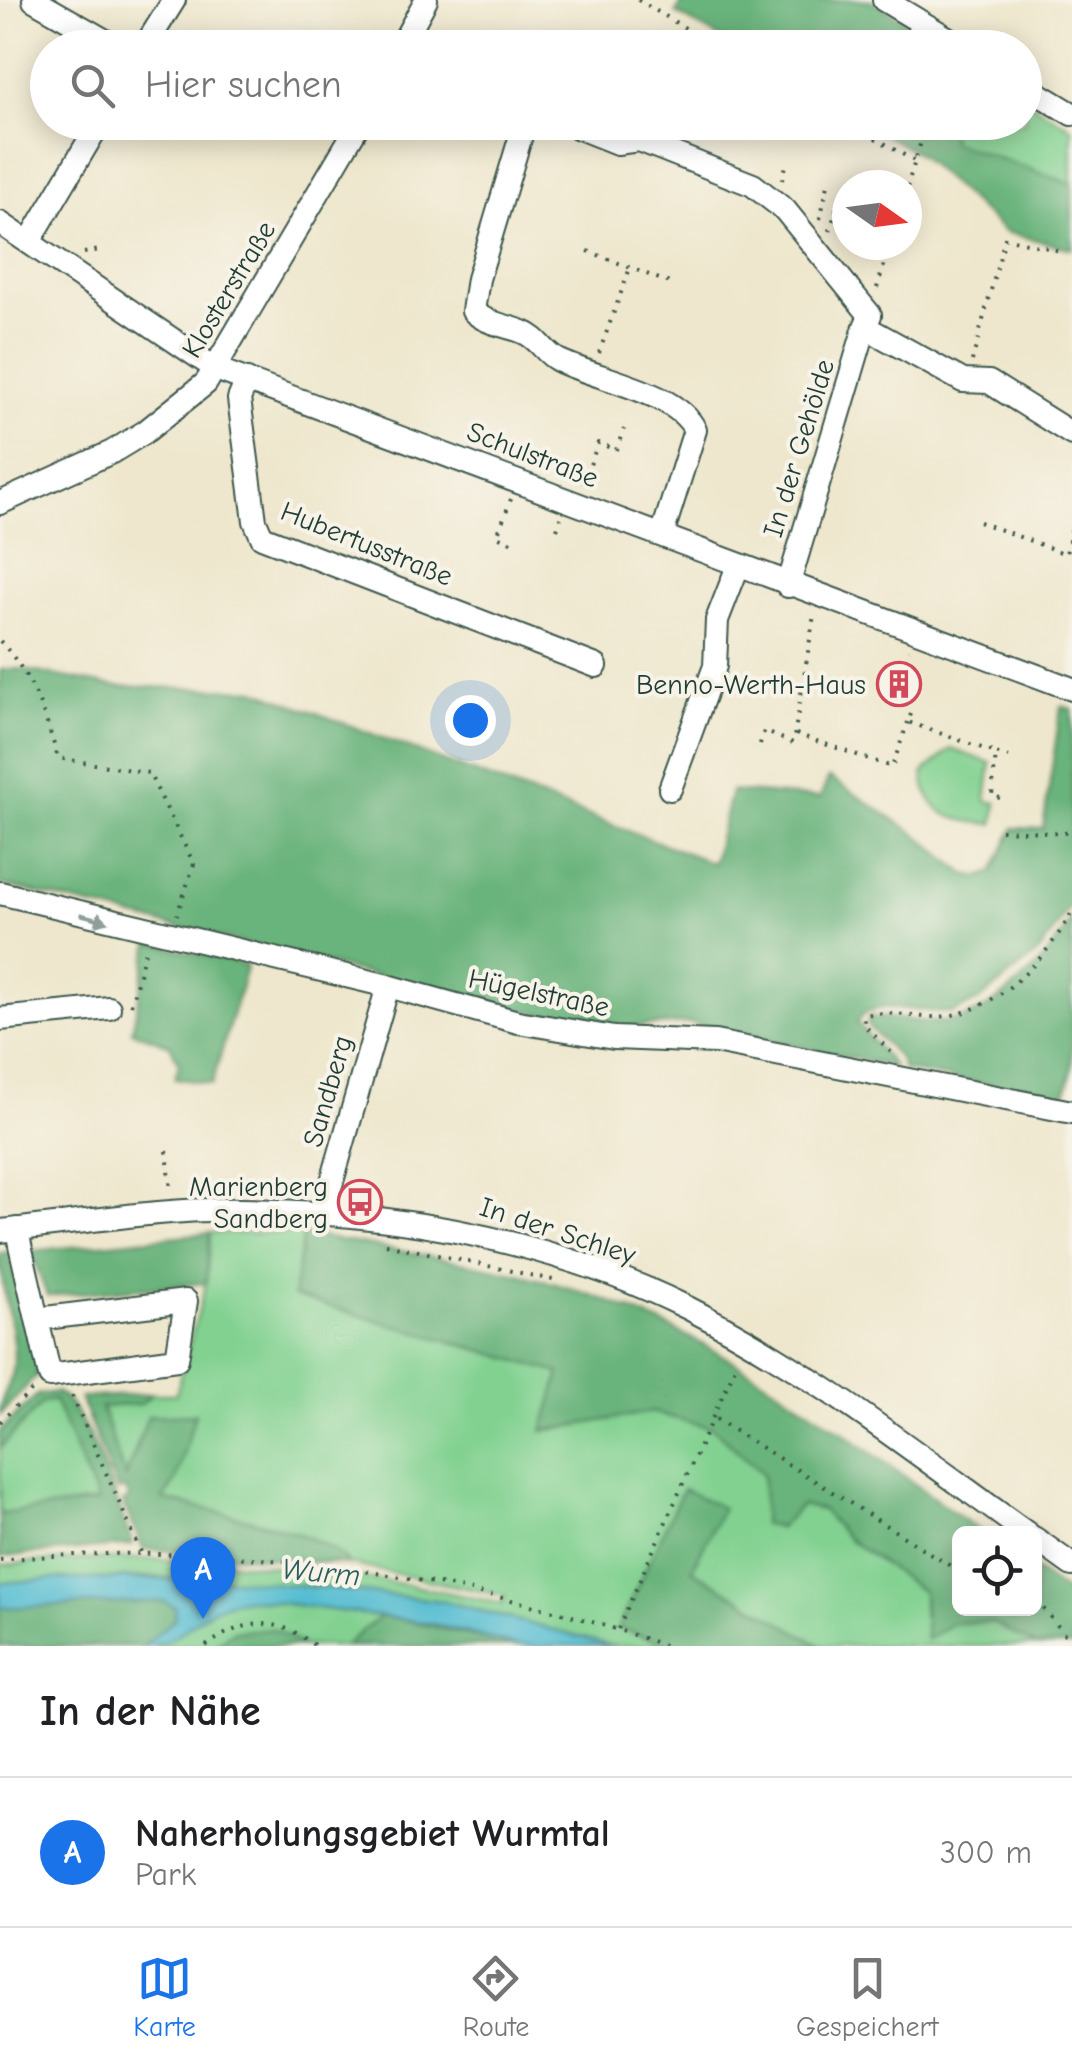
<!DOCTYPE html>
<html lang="de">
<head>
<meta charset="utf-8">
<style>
  :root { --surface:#fff; --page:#f6f6f6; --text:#202124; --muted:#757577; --line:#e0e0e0; --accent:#1a73e8 }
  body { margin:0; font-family:"Comic Neue",sans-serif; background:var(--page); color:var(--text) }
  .controls { position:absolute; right:30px; bottom:30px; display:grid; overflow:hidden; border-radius:15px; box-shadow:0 5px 25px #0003 }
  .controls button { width:90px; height:90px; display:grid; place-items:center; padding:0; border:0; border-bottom:2px solid var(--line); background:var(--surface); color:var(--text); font:50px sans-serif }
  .compass { position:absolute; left:832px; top:170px; width:90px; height:90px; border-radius:50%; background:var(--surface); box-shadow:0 5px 25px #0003; rotate:104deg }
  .you { position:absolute; left:470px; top:720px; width:35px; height:35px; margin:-25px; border:8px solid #fff; border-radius:50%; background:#1a73e8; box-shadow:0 0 0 15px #1a73e833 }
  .badge { display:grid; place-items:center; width:65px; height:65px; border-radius:50%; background:var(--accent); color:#fff; font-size:32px; font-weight:700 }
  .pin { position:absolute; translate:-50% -82px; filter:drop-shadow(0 2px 5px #0008) }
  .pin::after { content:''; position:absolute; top:52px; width:35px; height:30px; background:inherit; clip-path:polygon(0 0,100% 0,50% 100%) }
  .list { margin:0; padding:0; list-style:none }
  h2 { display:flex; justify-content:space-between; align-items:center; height:130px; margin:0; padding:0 40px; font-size:42px }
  h2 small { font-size:32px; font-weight:400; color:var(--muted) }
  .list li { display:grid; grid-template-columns:65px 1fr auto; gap:30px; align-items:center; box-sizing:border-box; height:150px; padding:0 40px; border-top:2px solid var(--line) }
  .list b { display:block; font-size:38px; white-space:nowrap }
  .list p { margin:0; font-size:32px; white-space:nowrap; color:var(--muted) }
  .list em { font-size:32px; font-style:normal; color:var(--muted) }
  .icon { flex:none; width:55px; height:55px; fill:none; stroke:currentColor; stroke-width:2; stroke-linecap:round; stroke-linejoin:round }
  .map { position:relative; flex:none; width:1072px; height:1646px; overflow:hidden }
  .search { position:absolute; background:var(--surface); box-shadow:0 5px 25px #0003; left:30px; right:30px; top:30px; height:110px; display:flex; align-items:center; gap:25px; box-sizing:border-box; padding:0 35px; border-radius:55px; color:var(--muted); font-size:38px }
  .sheet { height:280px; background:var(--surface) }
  nav { display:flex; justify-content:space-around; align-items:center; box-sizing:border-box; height:140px; border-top:2px solid var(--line); background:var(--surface); font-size:28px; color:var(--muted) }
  nav a { display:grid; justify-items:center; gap:5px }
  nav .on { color:var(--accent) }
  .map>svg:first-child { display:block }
  .green { fill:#82d191; stroke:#508762; stroke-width:2.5 }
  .forest { fill:#69b37b; stroke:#447858; stroke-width:2.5 }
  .water { fill:#54bdd1; stroke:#3a7d82; stroke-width:2.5 }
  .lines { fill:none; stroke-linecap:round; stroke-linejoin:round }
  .minor-casing { stroke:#3e564b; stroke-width:26 }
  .path { stroke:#3e564b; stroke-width:4; stroke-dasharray:2.5 8; stroke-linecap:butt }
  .minor { stroke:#fff; stroke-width:22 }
  .oneway { fill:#8f9e9a }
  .labels { text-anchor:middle; stroke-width:8; stroke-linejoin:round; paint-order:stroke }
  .street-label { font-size:28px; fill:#1f3d34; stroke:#f7f3e8 }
  .poi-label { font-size:28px; fill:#1f3d34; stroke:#f7f3e8; text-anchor:end }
  .water-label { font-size:30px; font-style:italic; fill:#2c5d5b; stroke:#f7f3e8 }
</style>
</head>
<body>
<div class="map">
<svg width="1072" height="1646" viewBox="0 0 1072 1646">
  <rect width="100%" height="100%" fill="#f7f3e8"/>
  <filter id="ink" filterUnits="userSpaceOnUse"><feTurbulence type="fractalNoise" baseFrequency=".01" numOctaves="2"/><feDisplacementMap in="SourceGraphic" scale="20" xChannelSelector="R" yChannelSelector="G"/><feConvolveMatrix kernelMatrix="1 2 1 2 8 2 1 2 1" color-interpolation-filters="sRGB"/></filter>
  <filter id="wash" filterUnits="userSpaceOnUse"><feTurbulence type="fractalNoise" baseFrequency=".0048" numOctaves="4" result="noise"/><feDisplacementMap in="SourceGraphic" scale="40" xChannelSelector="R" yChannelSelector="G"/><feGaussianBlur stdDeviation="2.25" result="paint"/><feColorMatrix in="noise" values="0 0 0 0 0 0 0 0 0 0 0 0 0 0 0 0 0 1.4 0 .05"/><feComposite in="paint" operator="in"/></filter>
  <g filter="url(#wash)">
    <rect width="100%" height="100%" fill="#eee7cd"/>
    <!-- green -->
    <g class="green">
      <polygon points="1025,100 1072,128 1072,184 952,142 949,123 1024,122"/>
      <path d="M 951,749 L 991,763 L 986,801 L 997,803 L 994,824 C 956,822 926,816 923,773 Z"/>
      <path d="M 210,1233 L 303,1233 L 294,1296 L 560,1373 L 544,1431 L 651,1412 L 713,1428 L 763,1474 L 779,1528 L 801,1505 L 822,1510 L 848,1539 L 923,1592 L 923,1616 L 953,1623 L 991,1622 L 1036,1646 L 821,1646 L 692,1570 L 619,1628 L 674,1646 L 612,1646 L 444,1601 L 310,1586 L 151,1577 L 0,1583 L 0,1565 C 169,1548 338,1567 503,1604 L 505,1596 L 348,1564 C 328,1530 203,1510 162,1499 L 176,1480 L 194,1414 L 125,1479 L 101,1406 L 141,1404 L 151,1394 L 176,1394 L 206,1283 Z"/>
      <polygon points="54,1400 98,1502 0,1514 0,1448 42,1403"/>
      <polygon points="252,1599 429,1623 518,1646 0,1646 0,1608"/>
    </g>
    <!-- forest -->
    <g class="forest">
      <polygon points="684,0 870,0 949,47 735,47 676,13"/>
      <polygon points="863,123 949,123 952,142 1072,184 1072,249 1005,232 917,153"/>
      <polygon points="20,669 113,686 256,690 713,863 731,791 820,798 829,777 919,836 965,874 981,877 993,872 1014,828 1043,829 1061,706 1072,709 1072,903 1056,928 1039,952 979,1001 951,1013 885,1007 865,1012 857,1022 894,1067 689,1023 613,1028 477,1001 0,884 0,670"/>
      <path d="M 1072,917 L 1072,1069 L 1064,1098 L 903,1070 L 900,1059 L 867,1025 L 869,1017 C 893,1016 916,1023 940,1022 C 992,1020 1048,961 1072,917 Z"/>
      <polygon points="150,943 247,965 212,1084 175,1078 179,1064 170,1045 132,1031"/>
      <polygon points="210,1233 206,1283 47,1296 31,1251"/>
      <path d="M 303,1233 C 399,1253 500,1263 594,1296 C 738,1346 859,1446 983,1533 L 960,1534 L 960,1608 L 1034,1608 L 1035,1570 L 1072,1596 L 1072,1646 L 1036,1646 L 991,1622 L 953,1623 L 926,1640 L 923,1592 L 848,1539 L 822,1510 L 801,1505 L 779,1528 L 763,1524 L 763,1474 L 713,1428 L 651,1412 L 543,1431 L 560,1373 L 293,1296 Z"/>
      <path d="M 8,1252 L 38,1364 L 36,1376 L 0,1415 C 0,1393 14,1383 14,1363 C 15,1326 0,1290 0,1253 Z"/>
      <path d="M 56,1392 C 87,1407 119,1510 133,1545 L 0,1557 L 0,1514 L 98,1502 L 54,1400 L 42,1403 L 0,1448 L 0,1431 L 37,1395 Z"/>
      <path d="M 151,1394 L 141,1404 L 101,1407 L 125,1478 L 148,1416 L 195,1414 L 176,1480 L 163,1499 C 203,1510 328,1530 348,1564 L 143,1549 L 123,1502 L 129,1499 L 126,1489 L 118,1491 L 80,1398 Z"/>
      <polygon points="683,1489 722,1508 692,1570 821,1646 674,1646 618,1628"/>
      <polygon points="164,1601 176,1608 175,1619 143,1646 0,1646 0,1608"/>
      <polygon points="382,1615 518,1646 344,1646"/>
      <polygon points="274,1629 305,1646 214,1646 233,1631"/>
    </g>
    <!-- water -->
    <path class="water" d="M 51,1579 L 235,1579 L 444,1601 L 612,1646 L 518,1646 L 429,1623 L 252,1599 C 196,1600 187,1646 143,1646 L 175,1619 L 175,1607 L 164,1601 L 0,1608 L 0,1583 Z"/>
  </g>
  <g filter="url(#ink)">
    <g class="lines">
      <defs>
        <g id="minor">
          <polyline points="34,0 118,48"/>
          <polyline points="884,0 964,48"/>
          <polyline points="144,48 174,0"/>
          <polyline points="400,48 426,0"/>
          <polyline points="1024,85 1072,114"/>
          <path d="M 525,122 L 478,279 L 473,311 C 486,324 506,325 523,332 C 539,338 544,353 558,360 C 595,379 677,391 695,430 L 662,535"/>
          <polyline points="564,122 617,143 639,140 753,185 785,210 870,315 865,327 963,381 989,382 1072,434"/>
          <polyline points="0,223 216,369 1072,689"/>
          <polyline points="29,242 100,122"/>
          <polyline points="247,380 239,399 255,521 262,537 596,666"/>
          <polyline points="0,503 112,452 145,432 206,383 360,122"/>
          <polyline points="788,586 865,327"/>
          <polyline points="670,789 715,666 717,620 738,566"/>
          <polyline points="0,893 388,986 518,1022 614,1038 715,1042 1072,1112"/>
          <polyline points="0,1019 109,1008"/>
          <polyline points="323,1213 388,986"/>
          <polyline points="17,1229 20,1245 50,1376 177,1359 186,1301 37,1319"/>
          <path d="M 0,1231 C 80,1223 160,1208 241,1210 C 395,1212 549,1239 688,1308 C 809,1369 918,1455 1028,1534"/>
          <polyline points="1034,1538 1072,1565"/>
        </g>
      </defs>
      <!-- minor casing -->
      <use href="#minor" class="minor-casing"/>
      <!-- path -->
      <g class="path">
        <polyline points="638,0 719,48"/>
        <polyline points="848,122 916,162"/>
        <polyline points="782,180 786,166"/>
        <polyline points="907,187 927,122"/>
        <polyline points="820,219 829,180"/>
        <polyline points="830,231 837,206"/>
        <polyline points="588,251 672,284"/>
        <polyline points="84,253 99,250"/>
        <polyline points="877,288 890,245"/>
        <polyline points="599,353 630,268"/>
        <polyline points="972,361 1005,238 1065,252"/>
        <polyline points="500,455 505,441"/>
        <polyline points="583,484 598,443 616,450 624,429"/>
        <polyline points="511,499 497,536 513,543"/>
        <polyline points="979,522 1066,554 1072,527"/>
        <polyline points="557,529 561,518"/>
        <path d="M 0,641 C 32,675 45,714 58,758 L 149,773 L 194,864 L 177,915"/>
        <polyline points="903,670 910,650"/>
        <polyline points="911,714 908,722 996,753"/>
        <polyline points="796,734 892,767 908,722"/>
        <polyline points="760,744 764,731 793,743 814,615"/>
        <polyline points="1000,798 992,796 996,753 1009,757"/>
        <polyline points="1001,830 1072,833"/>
        <polyline points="131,1005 145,951"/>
        <path d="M 891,1052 L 863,1024 L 865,1015 C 889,1010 911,1018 935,1017 C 993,1016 1046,960 1072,912"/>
        <polyline points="167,1151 171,1191"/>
        <polyline points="386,1244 553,1280"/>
        <polyline points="72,1396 141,1552"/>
        <polyline points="716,1419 960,1572"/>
        <polyline points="0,1422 32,1390"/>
        <path d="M 0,1560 C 223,1539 455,1572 666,1646"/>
        <polyline points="1034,1604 1043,1608 1072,1643"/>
        <polyline points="618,1629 738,1361"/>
        <path d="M 206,1646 C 243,1619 278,1615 315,1646"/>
      </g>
      <!-- minor -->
      <use href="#minor" class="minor"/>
    </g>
    <!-- one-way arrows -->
    <defs><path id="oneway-solid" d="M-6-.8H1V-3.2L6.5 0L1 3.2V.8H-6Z" transform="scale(2.5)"/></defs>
    <use class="oneway" href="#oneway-solid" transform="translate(94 918) rotate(15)"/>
  </g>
  <!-- icons -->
  <defs>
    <symbol id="building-ring" viewBox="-11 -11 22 22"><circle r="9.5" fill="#f7f3e8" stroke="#d1495b" stroke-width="1.5"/><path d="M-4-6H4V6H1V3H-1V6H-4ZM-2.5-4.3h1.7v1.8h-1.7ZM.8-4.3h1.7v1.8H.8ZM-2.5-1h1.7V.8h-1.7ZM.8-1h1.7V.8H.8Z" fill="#d1495b"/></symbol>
    <symbol id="bus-ring" viewBox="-11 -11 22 22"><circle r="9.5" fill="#f7f3e8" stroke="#d1495b" stroke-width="1.5"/><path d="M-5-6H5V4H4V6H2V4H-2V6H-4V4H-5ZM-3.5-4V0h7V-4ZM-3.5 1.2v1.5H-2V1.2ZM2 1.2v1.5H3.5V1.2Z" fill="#d1495b"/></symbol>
  </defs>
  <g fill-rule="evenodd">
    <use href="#building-ring" x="874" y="659" width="50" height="50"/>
    <use href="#bus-ring" x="335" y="1177" width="50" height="50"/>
  </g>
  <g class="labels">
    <!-- street labels -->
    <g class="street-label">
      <text transform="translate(228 289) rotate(-59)" y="10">Klosterstraße</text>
      <text transform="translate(798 448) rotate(-73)" y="10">In der Gehölde</text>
      <text transform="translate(533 454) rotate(21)" y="10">Schulstraße</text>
      <text transform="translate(367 543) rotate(22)" y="10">Hubertusstraße</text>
      <text transform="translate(539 992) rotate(12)" y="10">Hügelstraße</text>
      <text transform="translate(327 1091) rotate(-74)" y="10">Sandberg</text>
      <text transform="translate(558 1230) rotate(18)" y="10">In der Schley</text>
    </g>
    <!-- poi labels -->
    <g class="poi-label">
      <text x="866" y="694">Benno-Werth-Haus</text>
      <text x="328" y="1196">Marienberg<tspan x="328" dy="32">Sandberg</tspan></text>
    </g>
    <!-- water labels -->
    <g class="water-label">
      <text transform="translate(321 1572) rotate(5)" y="10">Wurm</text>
    </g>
  </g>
</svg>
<div class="controls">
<button><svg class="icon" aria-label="locate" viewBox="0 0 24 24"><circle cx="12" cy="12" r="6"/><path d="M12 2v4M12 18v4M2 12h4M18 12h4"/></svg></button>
</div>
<svg class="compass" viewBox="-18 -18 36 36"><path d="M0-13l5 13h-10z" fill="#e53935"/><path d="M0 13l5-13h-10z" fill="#757577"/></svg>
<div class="you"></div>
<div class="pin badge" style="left:203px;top:1619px">A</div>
<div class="search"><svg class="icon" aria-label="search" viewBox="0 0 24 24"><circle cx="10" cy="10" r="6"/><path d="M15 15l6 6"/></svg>Hier suchen</div>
</div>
<section class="sheet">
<h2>In der Nähe<small></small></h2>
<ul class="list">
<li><span class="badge">A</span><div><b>Naherholungsgebiet Wurmtal</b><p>Park</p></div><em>300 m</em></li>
</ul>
</section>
<nav>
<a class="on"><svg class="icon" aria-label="map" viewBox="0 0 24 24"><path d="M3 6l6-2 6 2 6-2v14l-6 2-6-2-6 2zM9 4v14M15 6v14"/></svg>Karte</a>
<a><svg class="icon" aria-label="directions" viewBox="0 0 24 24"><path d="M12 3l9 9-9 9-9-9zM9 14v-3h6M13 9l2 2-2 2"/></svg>Route</a>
<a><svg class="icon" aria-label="saved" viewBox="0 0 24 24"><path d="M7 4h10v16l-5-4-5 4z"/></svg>Gespeichert</a>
</nav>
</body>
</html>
